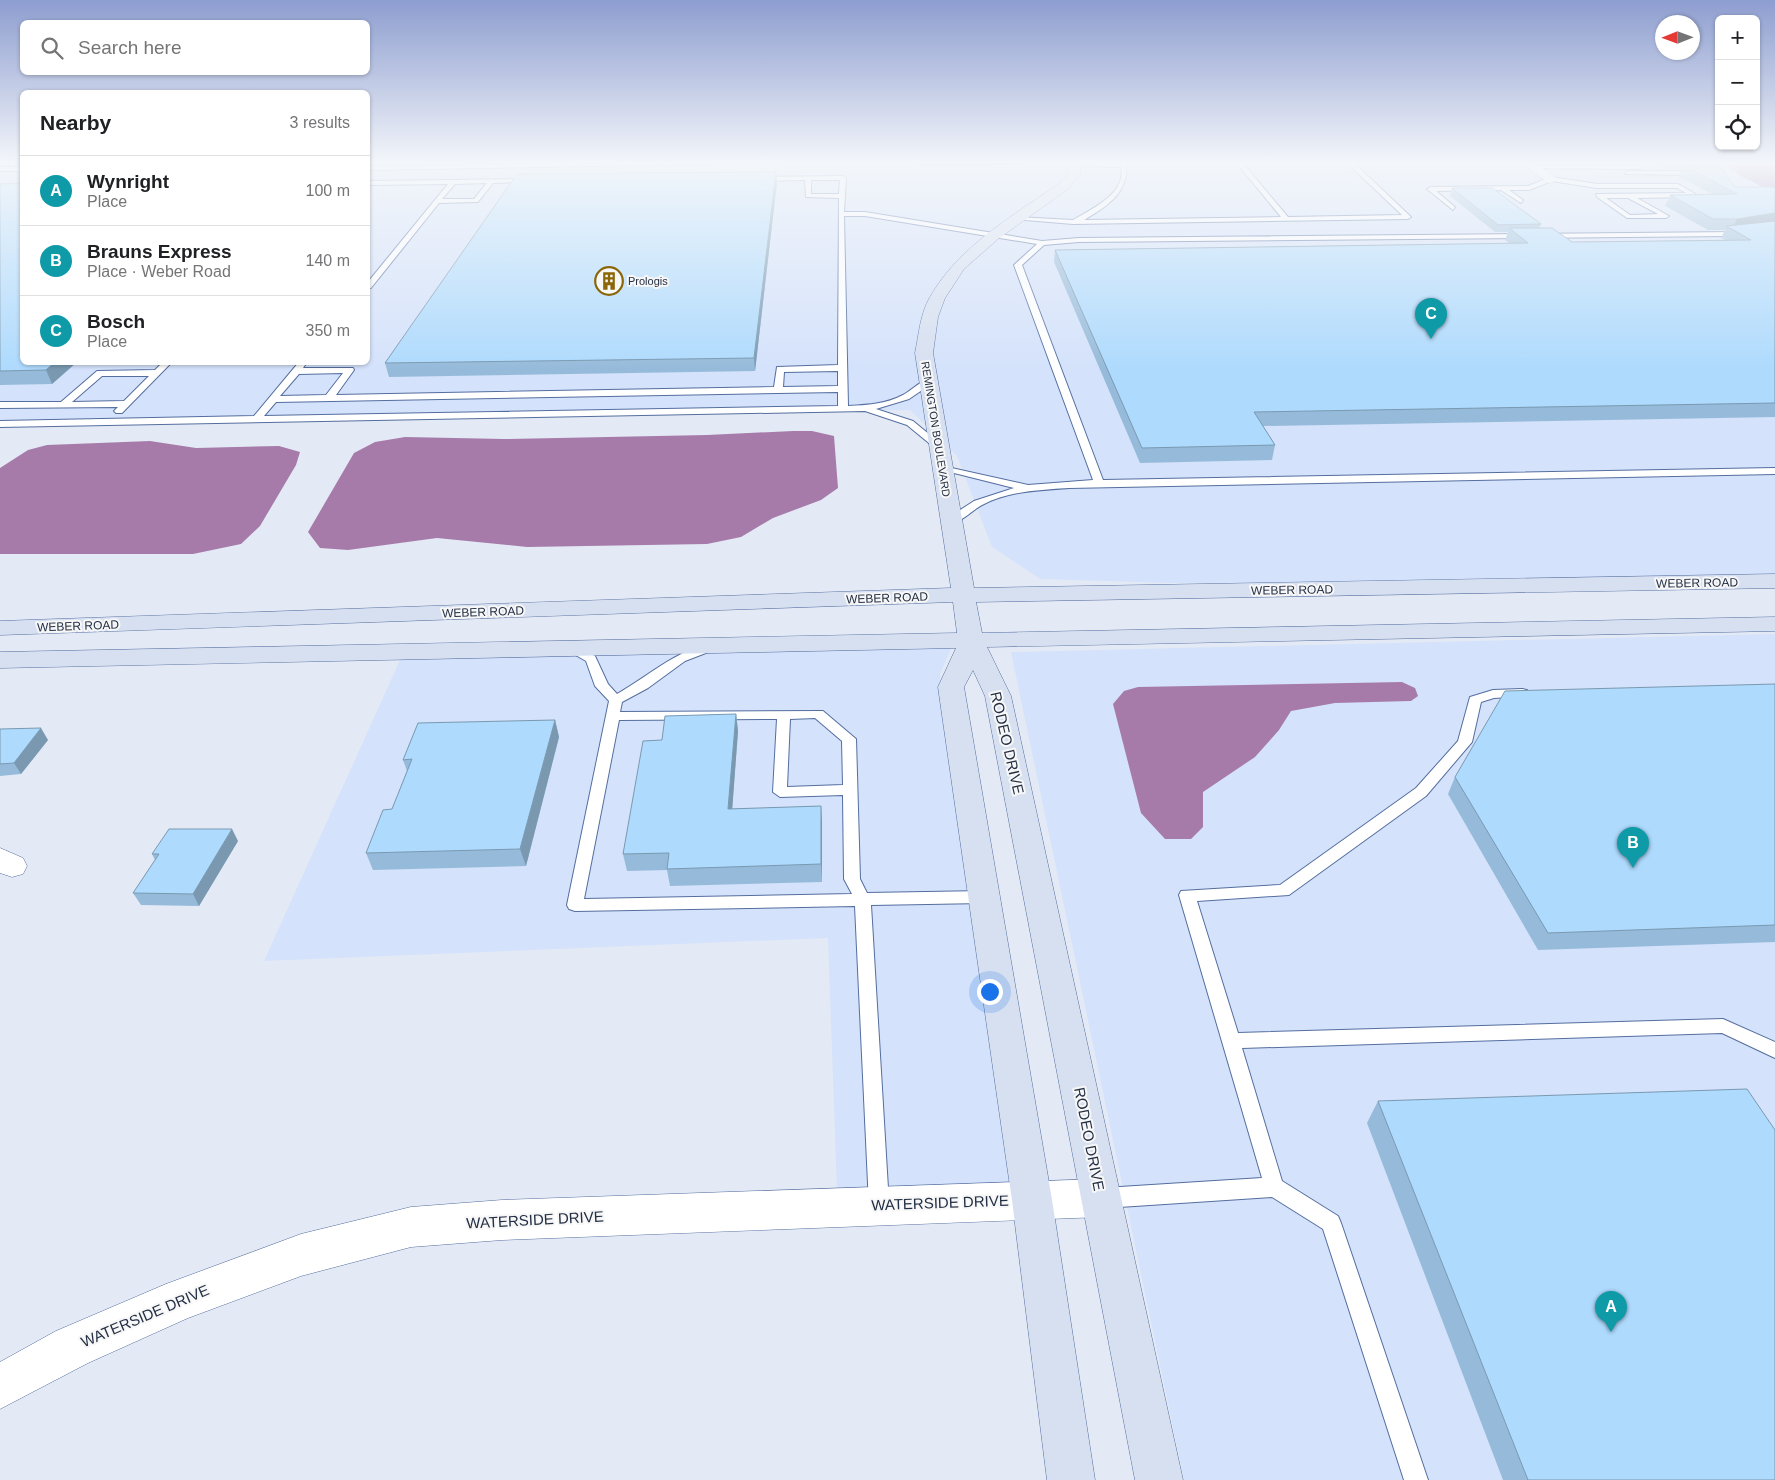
<!DOCTYPE html>
<html lang="en">
<head>
<meta charset="utf-8">
<style>
  :root { --surface:#fff; --page:#f2f2f2; --text:#202124; --muted:#757577; --line:#e0e0e0; --accent:#8b6607 }
  body { margin:0; font-family:Arial,sans-serif; background:var(--page); color:var(--text) }
  .controls { position:absolute; right:15px; top:15px; display:grid; overflow:hidden; border-radius:8px; box-shadow:0 1px 4px #0004 }
  .controls button { width:45px; height:45px; display:grid; place-items:center; padding:0; border:0; border-bottom:1px solid var(--line); background:var(--surface); color:var(--text); font:25px sans-serif }
  .compass { position:absolute; left:1655px; top:15px; width:45px; height:45px; border-radius:50%; background:var(--surface); box-shadow:0 1px 4px #0004; rotate:269deg }
  .you { position:absolute; left:989px; top:991px; width:18px; height:18px; margin:-12px; border:4px solid #fff; border-radius:50%; background:#1a73e8; box-shadow:0 0 0 8px #1a73e833 }
  .badge { display:grid; place-items:center; width:32px; height:32px; border-radius:50%; background:var(--accent); color:#fff; font-size:16px; font-weight:700 }
  .pin { position:absolute; translate:-50% -41px; filter:drop-shadow(0 1px 2px #0008) }
  .pin::after { content:''; position:absolute; top:26px; width:18px; height:15px; background:inherit; clip-path:polygon(0 0,100% 0,50% 100%) }
  .list { margin:0; padding:0; list-style:none }
  h2 { display:flex; justify-content:space-between; align-items:center; height:65px; margin:0; padding:0 20px; font-size:21px }
  h2 small { font-size:16px; font-weight:400; color:var(--muted) }
  .list li { display:grid; grid-template-columns:32px 1fr auto; gap:15px; align-items:center; box-sizing:border-box; height:70px; padding:0 20px; border-top:1px solid var(--line) }
  .list b { display:block; font-size:19px; white-space:nowrap }
  .list p { margin:0; font-size:16px; white-space:nowrap; color:var(--muted) }
  .list em { font-size:16px; font-style:normal; color:var(--muted) }
  .icon { flex:none; width:28px; height:28px; fill:none; stroke:currentColor; stroke-width:2; stroke-linecap:round; stroke-linejoin:round }
  .map { position:relative; flex:none; width:1775px; height:1480px; overflow:hidden }
  .search { position:absolute; background:var(--surface); box-shadow:0 1px 4px #0004; left:20px; top:20px; width:350px; height:55px; display:flex; align-items:center; gap:12px; box-sizing:border-box; padding:0 18px; border-radius:8px; color:var(--muted); font-size:19px }
  .panel { position:absolute; background:var(--surface); box-shadow:0 1px 4px #0004; left:20px; top:90px; width:350px; height:275px; border-radius:8px }
  .map>svg:first-child { display:block }
  .built { fill:#d4e2fb }
  .water { fill:#a67baa }
  .lines { fill:none; stroke-linecap:round; stroke-linejoin:round }
  .lane-casing { stroke:#546e9f; stroke-width:2 }
  .street-casing { stroke:#546e9f; stroke-width:1 }
  .secondary-casing { stroke:#546e9f; stroke-width:1 }
  .lane { fill:#fff; fill-rule:evenodd }
  .street { fill:#fff; fill-rule:evenodd }
  .secondary { fill:#d7e0f1; fill-rule:evenodd }
  .wall { fill:#96bbda }
  .shaded-wall { fill:#7a99b1 }
  .building { fill:#aedafd; stroke:#7a99b1 }
  .labels { text-anchor:middle; stroke-width:4; stroke-linejoin:round; paint-order:stroke }
  .far-poi-label { font-size:11px; fill:#232f44; stroke:#f7f7f7; text-anchor:start }
  .far-street-label { font-size:11px; fill:#232f44; stroke:#f7f7f7 }
  .street-label { font-size:12px; fill:#232f44; stroke:#f7f7f7 }
  .near-street-label { font-size:15px; fill:#232f44; stroke:#f7f7f7 }
</style>
</head>
<body>
<div class="map">
<svg width="1775" height="1480" viewBox="0 0 1775 1480">
  <rect width="100%" height="100%" fill="#e4eaf5"/>
  <!-- built -->
  <g class="built">
    <polygon points="0,161 22,161 22,362 368,362 368,161 1775,161 1775,580 1170,583 1040,579 992,547 957,456 910,410 0,425"/>
    <polygon points="1775,634 1775,1480 1184,1480 1011,652"/>
    <polygon points="953,644 940,674 1018,1214 838,1218 828,938 264,961 400,660"/>
  </g>
  <!-- water -->
  <g class="water">
    <polygon points="909,161 1037,161 1021,165 920,166"/>
    <polygon points="1728,161 1775,161 1775,193 1739,175 1726,164"/>
    <polygon points="793,431 812,431 834,436 838,488 821,500 773,518 741,537 707,544 527,547 437,538 348,550 320,548 308,532 354,453 375,442 405,437 504,439 707,435"/>
    <polygon points="150,441 196,448 279,446 300,452 296,465 260,526 241,544 193,554 0,554 0,468 28,450 47,445"/>
    <polygon points="1402,682 1415,688 1418,696 1411,701 1335,703 1291,711 1279,730 1255,757 1203,792 1203,827 1191,839 1165,839 1141,813 1113,704 1124,691 1138,687"/>
  </g>
  <g class="lines">
    <defs>
      <g id="lane">
        <polygon points="715,161 867,161 368,170 368,166"/>
        <path d="M 1120,161 L 1126,161 C 1130,192 1108,206 1084,220 L 1281,217 L 1235,161 L 1241,161 L 1288,217 L 1402,215 L 1345,161 L 1352,161 L 1411,217 L 1408,219 L 1073,224 L 1014,219 L 1017,217 L 1073,220 C 1092,209 1127,193 1121,167 L 1074,166 L 1072,163 L 1120,163 Z"/>
        <polygon points="1533,165 1639,165 1642,167 1639,169 1531,168"/>
        <rect x="0" y="167" width="22" height="4"/>
        <polygon points="1627,171 1691,171 1694,173 1691,175 1625,174"/>
        <path d="M 843,176 L 846,178 L 844,212 L 865,212 L 1042,241 L 1079,238 L 1732,232 L 1775,226 L 1775,230 L 1732,236 L 1079,242 L 1044,245 L 1022,265 L 1103,480 L 1775,468 L 1775,474 L 1069,488 C 1039,490 1009,491 982,505 C 972,510 960,525 948,522 L 948,518 L 974,501 L 1014,488 L 938,469 L 938,465 L 1028,485 L 1093,480 L 1014,265 L 1037,244 L 865,216 L 844,216 L 848,406 C 867,405 886,404 903,395 C 912,390 922,379 931,380 L 931,384 L 909,399 L 876,409 L 913,421 L 941,444 L 941,448 L 935,448 L 907,425 L 865,411 L 0,427 L 0,421 L 254,416 L 299,362 L 307,362 L 303,368 L 353,368 L 354,370 L 336,395 L 774,387 L 777,367 L 838,365 L 839,198 L 806,197 L 805,180 L 759,181 L 756,179 L 759,177 ZM 811,180 L 840,180 L 839,194 L 811,194 ZM 838,371 L 838,386 L 783,387 L 784,372 ZM 343,373 L 326,395 L 280,396 L 299,374 ZM 838,392 L 838,406 L 264,416 L 276,402 Z"/>
        <path d="M 1551,177 L 1597,184 L 1678,184 L 1697,195 L 1694,197 L 1637,198 L 1669,216 L 1666,218 L 1627,218 L 1597,197 L 1596,194 L 1686,193 L 1677,188 L 1597,188 L 1552,181 L 1529,190 L 1509,190 L 1523,200 L 1521,203 L 1501,190 L 1436,191 L 1455,207 L 1453,210 L 1427,189 L 1430,187 L 1528,186 ZM 1606,198 L 1628,198 L 1658,214 L 1630,215 Z"/>
        <path d="M 530,179 L 532,182 L 493,183 L 478,202 L 439,203 L 371,288 L 368,288 L 368,282 L 448,184 L 368,185 L 368,181 ZM 487,183 L 474,199 L 442,199 L 455,184 Z"/>
        <path d="M 163,362 L 172,362 L 122,413 L 116,413 L 114,411 L 118,407 L 0,408 L 0,402 L 61,402 L 97,371 L 155,370 ZM 102,376 L 149,376 L 124,401 L 72,402 Z"/>
        <path d="M 707,644 L 713,648 L 711,651 L 685,661 L 648,688 L 622,702 L 620,712 L 823,711 L 856,739 L 860,879 L 867,893 L 984,891 L 990,893 L 992,897 L 990,901 L 984,903 L 871,905 L 889,1205 L 886,1212 L 879,1215 L 872,1212 L 869,1205 L 855,906 L 575,911 L 569,909 L 567,905 L 609,701 L 595,686 L 586,661 L 567,650 L 573,646 L 595,656 L 608,684 L 617,694 C 647,677 673,653 707,644 ZM 815,718 L 842,741 L 843,785 L 787,787 L 790,719 ZM 777,719 L 773,792 L 780,797 L 843,795 L 844,879 L 852,894 L 584,899 L 619,720 Z"/>
        <polygon points="1522,689 1527,690 1529,693 1527,696 1494,698 1481,702 1472,742 1426,796 1289,895 1197,901 1238,1033 1723,1019 1775,1042 1775,1058 1722,1033 1242,1048 1282,1181 1338,1216 1341,1223 1428,1480 1404,1480 1323,1229 1272,1197 1104,1208 1097,1205 1094,1198 1097,1191 1104,1188 1262,1178 1179,895 1181,891 1280,885 1416,788 1458,741 1470,697 1493,690"/>
      </g>
      <g id="street">
        <polygon points="1519,161 1533,161 1557,179 1551,183 1547,182"/>
        <polygon points="0,848 23,858 27,866 23,874 12,877 0,873"/>
        <polygon points="1101,1179 1115,1185 1121,1198 1115,1211 1101,1217 502,1240 411,1247 301,1276 188,1318 88,1363 0,1409 0,1362 56,1331 166,1284 301,1234 411,1207 502,1200"/>
      </g>
      <path id="secondary" d="M 1068,161 L 1080,161 L 1080,174 L 1068,189 L 998,239 L 964,269 L 945,298 L 938,317 L 933,353 L 974,588 L 1775,574 L 1775,588 L 976,602 L 982,633 L 1775,617 L 1775,631 L 987,647 L 1011,696 L 1183,1480 L 1135,1480 L 985,696 L 973,670 L 964,687 L 1052,1200 L 1095,1480 L 1047,1480 L 1012,1200 L 938,687 L 956,648 L 0,668 L 0,652 L 957,633 L 953,602 L 0,635 L 0,621 L 951,588 L 915,353 C 919,334 920,314 930,297 C 959,246 1013,216 1060,183 L 1068,174 Z"/>
    </defs>
    <!-- lane casing -->
    <use href="#lane" class="lane-casing"/>
    <!-- street casing -->
    <use href="#street" class="street-casing"/>
    <!-- secondary casing -->
    <use href="#secondary" class="secondary-casing"/>
    <!-- lane -->
    <use href="#lane" class="lane"/>
    <!-- street -->
    <use href="#street" class="street"/>
    <!-- secondary -->
    <use href="#secondary" class="secondary"/>
  </g>
  <!-- wall -->
  <g class="wall">
    <polygon points="1651,161 1716,161 1735,187 1775,188 1775,417 1263,426 1275,445 1272,460 1140,463 1054,262 1055,250 1509,243 1505,240 1508,232 1495,232 1450,196 1452,188 1541,224 1539,228 1572,242 1725,240 1721,238 1725,230 1708,230 1665,206 1670,195 1712,194 1679,177 1682,169 1665,169"/>
    <polygon points="777,182 755,371 389,377 385,363"/>
    <polygon points="0,184 22,362 77,362 52,384 0,385"/>
    <polygon points="1775,684 1775,942 1538,950 1448,794 1455,777"/>
    <polygon points="736,714 738,731 732,809 821,806 822,823 822,882 670,886 667,870 627,871 623,854"/>
    <polygon points="555,720 559,737 526,866 373,870 366,853 392,809 407,771 403,760"/>
    <polygon points="0,729 48,740 21,774 0,776"/>
    <polygon points="238,841 199,906 141,905 133,893 155,860 152,854"/>
    <polygon points="1378,1101 1775,1480 1503,1480 1367,1123"/>
  </g>
  <!-- shaded-wall -->
  <g class="shaded-wall">
    <polygon points="776,172 777,182 755,371 754,358"/>
    <polygon points="1775,213 1775,224 1732,230 1737,219"/>
    <polygon points="55,362 77,362 52,384 46,370"/>
    <polygon points="736,714 738,731 731,826 728,809"/>
    <polygon points="555,720 559,737 526,866 520,849"/>
    <polygon points="41,728 48,740 21,774 14,763"/>
    <polygon points="821,806 822,823 822,882 821,864"/>
    <polygon points="232,829 238,841 199,906 193,894"/>
  </g>
  <!-- building -->
  <g class="building">
    <polygon points="1699,161 1716,161 1735,187 1770,187 1775,188 1775,213 1737,219 1713,219 1670,195 1737,194 1684,166 1696,166 1700,162"/>
    <polygon points="776,172 754,358 385,363 517,174"/>
    <polygon points="22,183 22,362 55,362 46,370 0,371 0,184"/>
    <polygon points="1452,188 1492,188 1541,224 1498,225"/>
    <polygon points="1775,221 1775,403 1254,412 1275,445 1142,448 1055,250 1528,243 1509,228 1552,228 1572,242 1751,240 1726,226"/>
    <polygon points="1775,684 1775,925 1548,933 1455,777 1505,691"/>
    <polygon points="736,714 728,809 821,806 821,864 667,869 669,853 623,854 643,741 662,740 665,716"/>
    <polygon points="555,720 520,849 366,853 383,810 392,809 412,759 403,760 418,723"/>
    <polygon points="41,728 14,763 0,764 0,729"/>
    <polygon points="169,829 232,829 193,894 133,893 159,854 152,854"/>
    <polygon points="1747,1089 1775,1130 1775,1480 1528,1480 1378,1101"/>
  </g>
  <!-- sky -->
  <linearGradient id="sky" x2="0" y2="1"><stop stop-color="#8d9dcf"/><stop offset="0.44" stop-color="#f3f6fa"/><stop offset="1" stop-color="#f3f6fa" stop-opacity="0"/></linearGradient>
  <rect width="1775" height="369" fill="url(#sky)"/>
  <!-- icons -->
  <defs>
    <symbol id="building-ring" viewBox="-11 -11 22 22"><circle r="9.5" fill="#f7f7f7" stroke="#8b6607" stroke-width="1.5"/><path d="M-4-6H4V6H1V3H-1V6H-4ZM-2.5-4.3h1.7v1.8h-1.7ZM.8-4.3h1.7v1.8H.8ZM-2.5-1h1.7V.8h-1.7ZM.8-1h1.7V.8H.8Z" fill="#8b6607"/></symbol>
  </defs>
  <g fill-rule="evenodd">
    <use href="#building-ring" x="593" y="265" width="32" height="32"/>
  </g>
  <g class="labels">
    <!-- far-poi labels -->
    <g class="far-poi-label">
      <text x="628" y="285">Prologis</text>
    </g>
    <!-- far-street labels -->
    <g class="far-street-label">
      <text transform="translate(936 429) rotate(81)" y="4">REMINGTON BOULEVARD</text>
    </g>
    <!-- street labels -->
    <g class="street-label">
      <text transform="translate(1697 583) rotate(-1)" y="4">WEBER ROAD</text>
      <text transform="translate(1292 590) rotate(-1)" y="4">WEBER ROAD</text>
      <text transform="translate(887 598) rotate(-2)" y="4">WEBER ROAD</text>
      <text transform="translate(483 612) rotate(-2)" y="4">WEBER ROAD</text>
      <text transform="translate(78 626) rotate(-2)" y="4">WEBER ROAD</text>
    </g>
    <!-- near-street labels -->
    <g class="near-street-label">
      <text transform="translate(1007 743) rotate(77)" y="5">RODEO DRIVE</text>
      <text transform="translate(1089 1139) rotate(79)" y="5">RODEO DRIVE</text>
      <text transform="translate(940 1203) rotate(-2)" y="5">WATERSIDE DRIVE</text>
      <text transform="translate(535 1220) rotate(-3)" y="5">WATERSIDE DRIVE</text>
      <text transform="translate(145 1316) rotate(-23)" y="5">WATERSIDE DRIVE</text>
    </g>
  </g>
</svg>
<div class="controls">
<button>+</button>
<button>−</button>
<button><svg class="icon" aria-label="locate" viewBox="0 0 24 24"><circle cx="12" cy="12" r="6"/><path d="M12 2v4M12 18v4M2 12h4M18 12h4"/></svg></button>
</div>
<svg class="compass" viewBox="-18 -18 36 36"><path d="M0-13l5 13h-10z" fill="#e53935"/><path d="M0 13l5-13h-10z" fill="#757577"/></svg>
<div class="you"></div>
<div class="pin badge" style="left:1611px;top:1332px;background:#0f9aa8">A</div>
<div class="pin badge" style="left:1633px;top:868px;background:#0f9aa8">B</div>
<div class="pin badge" style="left:1431px;top:339px;background:#0f9aa8">C</div>
<div class="search"><svg class="icon" aria-label="search" viewBox="0 0 24 24"><circle cx="10" cy="10" r="6"/><path d="M15 15l6 6"/></svg>Search here</div>
<section class="panel">
<h2>Nearby<small>3 results</small></h2>
<ul class="list">
<li><span class="badge" style="background:#0f9aa8">A</span><div><b>Wynright</b><p>Place</p></div><em>100 m</em></li>
<li><span class="badge" style="background:#0f9aa8">B</span><div><b>Brauns Express</b><p>Place · Weber Road</p></div><em>140 m</em></li>
<li><span class="badge" style="background:#0f9aa8">C</span><div><b>Bosch</b><p>Place</p></div><em>350 m</em></li>
</ul>
</section>
</div>
</body>
</html>
